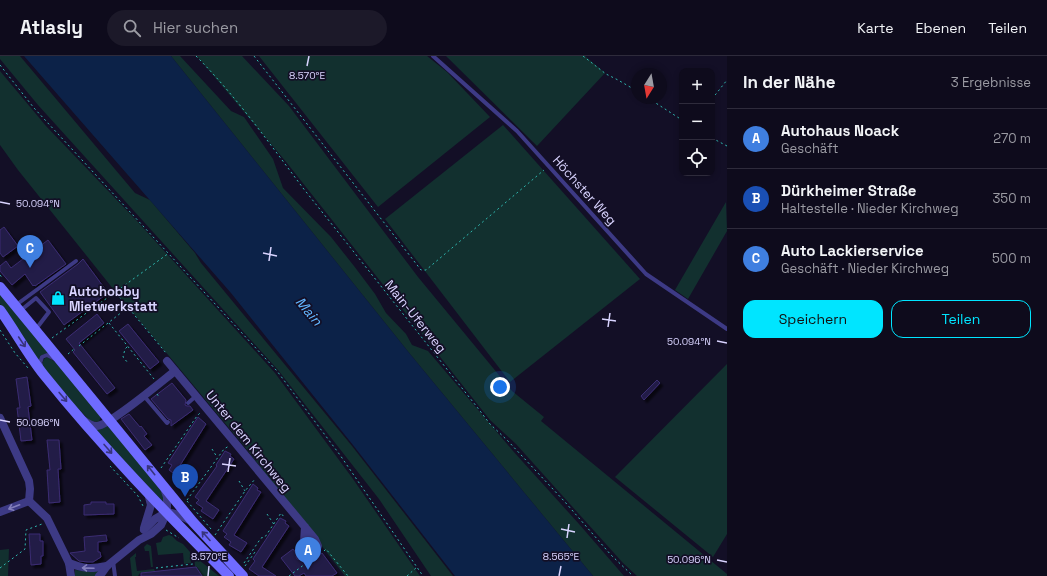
<!DOCTYPE html>
<html lang="de">
<head>
<meta charset="utf-8">
<style>
  :root { --surface:#0e0b1c; --page:#1c1929; --text:#f1f3f6; --muted:#9b9ba3; --line:#2e2b3b; --accent:#00e5ff }
  body { margin:0; font-family:"Space Grotesk",sans-serif; background:var(--page); color:var(--text) }
  .controls { position:absolute; right:12px; top:12px; display:grid; overflow:hidden; border-radius:8px; box-shadow:0 2px 6px #0003 }
  .controls button { width:36px; height:36px; display:grid; place-items:center; padding:0; border:0; border-bottom:1px solid var(--line); background:var(--surface); color:var(--text); font:20px sans-serif }
  .compass { position:absolute; left:631px; top:12px; width:36px; height:36px; border-radius:50%; background:var(--surface); box-shadow:0 2px 6px #0003; rotate:191deg }
  .you { position:absolute; left:500px; top:331px; width:14px; height:14px; margin:-10px; border:3px solid #fff; border-radius:50%; background:#1a73e8; box-shadow:0 0 0 6px #1a73e833 }
  .badge { display:grid; place-items:center; width:26px; height:26px; border-radius:50%; background:var(--accent); color:#fff; font-size:13px; font-weight:700 }
  .pin { position:absolute; translate:-50% -33px; filter:drop-shadow(0 1px 2px #0008) }
  .pin::after { content:''; position:absolute; top:21px; width:14px; height:12px; background:inherit; clip-path:polygon(0 0,100% 0,50% 100%) }
  .list { margin:0; padding:0; list-style:none }
  h2 { display:flex; justify-content:space-between; align-items:center; height:52px; margin:0; padding:0 16px; font-size:17px }
  h2 small { font-size:13px; font-weight:400; color:var(--muted) }
  .list li { display:grid; grid-template-columns:26px 1fr auto; gap:12px; align-items:center; box-sizing:border-box; height:60px; padding:0 16px; border-top:1px solid var(--line) }
  .list b { display:block; font-size:15px; white-space:nowrap }
  .list p { margin:0; font-size:13px; white-space:nowrap; color:var(--muted) }
  .list em { font-size:13px; font-style:normal; color:var(--muted) }
  .actions { display:flex; gap:8px; padding:12px 16px }
  .actions a { flex:1; padding:9px 0; border:1px solid var(--accent); border-radius:12px; text-align:center; font-size:14px; color:var(--accent) }
  .actions .main { background:var(--accent); color:#111 }
  .icon { flex:none; width:22px; height:22px; fill:none; stroke:currentColor; stroke-width:2; stroke-linecap:round; stroke-linejoin:round }
  .map { position:relative; flex:none; width:727px; height:520px; overflow:hidden }
  header { display:flex; align-items:center; gap:24px; box-sizing:border-box; height:56px; padding:0 20px; background:var(--surface); border-bottom:1px solid var(--line) }
  header strong { font-size:19px }
  nav { display:flex; gap:22px; margin-inline-start:auto; font-size:14px }
  .search { width:280px; height:36px; background:var(--page); display:flex; align-items:center; gap:10px; box-sizing:border-box; padding:0 14px; border-radius:22px; color:var(--muted); font-size:15px }
  main { display:flex }
  aside { flex:1; background:var(--surface) }
  .map>svg:first-child { display:block }
  .green { fill:#12302f }
  .water { fill:#0c2248 }
  .building { fill:#241b47; stroke:#3b2d73; filter:url(#shadow) }
  .lines { fill:none; stroke-linecap:round; stroke-linejoin:round }
  .path { stroke:#2fb8b0; stroke-width:1; stroke-dasharray:2 3; stroke-linecap:butt }
  .lane { stroke:#3d3a85; stroke-width:4 }
  .street { stroke:#3d3a85; stroke-width:8 }
  .secondary { stroke:#6f6bff; stroke-width:10 }
  .oneway { stroke:#38347d }
  .oneway2 { stroke:#837fbc }
  .ticks { fill:none; stroke:#d9d4ff; stroke-width:1.5 }
  .labels { text-anchor:middle; stroke-width:3.5; stroke-linejoin:round; paint-order:stroke }
  .street-label { font-size:13px; fill:#d9d4ff; stroke:#130f26 }
  .poi-label { font-size:13px; font-weight:bold; fill:#d9d4ff; stroke:#130f26; text-anchor:start }
  .water-label { font-size:14px; font-style:italic; fill:#62b6ff; stroke:#130f26 }
  .ticks-label { font-size:10px; text-anchor:middle; fill:#d9d4ff; stroke:#130f26; stroke-width:3.5; stroke-linejoin:round; paint-order:stroke }
</style>
</head>
<body>
<header>
<strong>Atlasly</strong>
<div class="search"><svg class="icon" aria-label="search" viewBox="0 0 24 24"><circle cx="10" cy="10" r="6"/><path d="M15 15l6 6"/></svg>Hier suchen</div>
<nav><a>Karte</a><a>Ebenen</a><a>Teilen</a></nav>
</header>
<main>
<div class="map">
<svg width="727" height="520" viewBox="0 0 727 520">
  <defs>
    <filter id="shadow"><feDropShadow dx="3" dy="3" stdDeviation="1" flood-color="#0009"/></filter>
  </defs>
  <rect width="100%" height="100%" fill="#130f26"/>
  <!-- green -->
  <g class="green">
    <polygon points="0,0 20,0 135,137 150,144 195,197 201,207 352,390 453,520 431,520 379,443 278,314 38,49 0,3"/>
    <polygon points="171,0 180,0 231,55 244,61 273,103 283,132 331,181 354,210 375,238 386,257 406,278 412,289 428,295 513,395 579,468 624,520 593,520 410,298"/>
    <polygon points="197,0 242,0 289,50 418,221 512,335 544,361 541,365 727,518 727,520 637,520 623,507 516,388 490,364 287,107"/>
    <polygon points="259,0 427,0 447,16 490,61 378,151"/>
    <polygon points="446,0 585,0 605,17 537,90"/>
    <polygon points="0,15 46,70 137,165 275,317 353,423 420,520 345,520 244,390 114,234 18,114 0,89"/>
    <polygon points="503,69 640,223 510,326 385,163"/>
    <polygon points="726,146 727,175 688,243 675,234"/>
    <polygon points="0,236 52,298 47,297 40,300 39,305 0,248"/>
    <polygon points="47,301 57,307 101,360 99,366 90,365 45,317 42,308 44,303"/>
    <polygon points="727,308 727,478 713,501 615,421"/>
    <polygon points="109,368 162,430 166,449 94,373 101,373"/>
    <polygon points="169,479 172,480 177,485 183,488 190,496 191,507 184,508 183,497 158,499 156,487 161,486 163,481"/>
    <polygon points="147,488 151,490 153,511 151,511 149,495 145,495 144,491"/>
    <polygon points="9,493 8,520 0,520 0,494"/>
    <polygon points="136,497 136,501 135,501 137,515 154,513 155,515 140,517 138,520 132,520 130,502"/>
    <polygon points="194,500 219,520 202,520 198,512 195,510"/>
    <polygon points="100,513 101,516 95,520 75,520 75,514 84,515"/>
  </g>
  <!-- water -->
  <polygon class="water" points="24,0 171,0 410,298 593,520 455,520 353,389 231,237"/>
  <!-- building -->
  <g class="building">
    <polygon points="4,171 18,190 3,201 0,197 0,174"/>
    <polygon points="48,184 66,208 35,230 34,229 33,230 25,218 12,229 0,215 0,210 6,205 11,212"/>
    <polygon points="83,203 108,237 64,269 40,236 78,208"/>
    <polygon points="97,258 104,267 79,287 115,332 107,338 73,296 75,294 66,283"/>
    <polygon points="128,268 159,306 150,313 119,275"/>
    <polygon points="27,321 31,350 28,351 32,384 21,385 17,352 20,352 16,323"/>
    <polygon points="657,324 660,327 644,344 641,340"/>
    <polygon points="172,327 186,344 185,349 187,350 190,350 193,354 171,370 171,364 168,363 151,343"/>
    <polygon points="129,358 140,371 141,370 147,378 144,380 152,389 145,394 121,363"/>
    <polygon points="198,361 206,368 179,411 192,420 186,429 174,421 176,419 169,414 172,409 168,407"/>
    <polygon points="47,384 59,384 61,413 58,413 60,446 49,447 47,414 50,414"/>
    <polygon points="225,395 231,398 230,400 234,403 206,445 219,454 213,463 201,455 203,452 196,447 199,444 195,441 217,410 216,409"/>
    <polygon points="253,428 258,432 257,434 261,436 234,479 247,487 241,496 229,489 231,486 224,481 227,478 223,475"/>
    <polygon points="91,446 106,446 106,448 114,448 114,458 84,459 84,449 91,448"/>
    <polygon points="280,462 286,465 285,467 289,470 262,511 276,520 259,520 249,513 255,505 253,503"/>
    <polygon points="29,478 40,478 40,485 43,485 43,500 41,500 41,508 31,509"/>
    <polygon points="106,479 107,485 98,486 98,496 100,496 101,501 93,506 88,506 79,505 70,497 85,495 84,481"/>
    <polygon points="293,493 297,498 296,501 297,503 301,504 306,509 322,497 337,517 332,520 306,520 304,517 299,520 295,520 281,502"/>
    <polygon points="196,511 202,520 141,520 141,517"/>
  </g>
  <g class="lines">
    <!-- path -->
    <g class="path">
      <path d="M 196,0 C 236,40 269,87 303,132 C 361,205 419,278 477,351 L 490,368 L 508,385 L 565,446 L 611,499 L 633,520"/>
      <polyline points="254,0 421,214 426,214 544,114"/>
      <polyline points="583,0 606,18 618,24 637,35"/>
      <polyline points="0,9 34,52 277,315 340,399 423,520"/>
      <polyline points="648,42 682,64"/>
      <polyline points="712,43 727,24"/>
      <polyline points="712,82 727,90"/>
      <polyline points="0,219 3,223"/>
      <polyline points="116,237 166,297"/>
      <polyline points="109,267 154,323"/>
      <polyline points="0,274 15,297 28,312"/>
      <polyline points="52,282 169,197"/>
      <polyline points="79,290 127,252"/>
      <polyline points="127,291 125,293 123,301 128,307"/>
      <polyline points="68,298 74,293"/>
      <polyline points="157,338 159,341"/>
      <polyline points="212,393 217,401"/>
      <polyline points="110,410 138,440 143,450"/>
      <polyline points="161,412 197,360 201,356"/>
      <polyline points="239,425 245,435"/>
      <polyline points="187,444 224,393 229,390"/>
      <polyline points="187,445 211,473"/>
      <polyline points="267,458 275,470"/>
      <polyline points="166,474 179,482"/>
      <polyline points="215,479 245,435 255,423"/>
      <polyline points="324,495 326,493 348,520"/>
      <polyline points="244,507 261,482 265,481 281,457 284,461 285,460"/>
      <polyline points="245,510 255,496 257,497"/>
      <polyline points="0,512 25,493 26,474 42,468"/>
      <polyline points="156,512 193,508"/>
      <polyline points="289,520 313,502"/>
      <polyline points="407,520 417,511"/>
    </g>
    <!-- lane -->
    <g class="lane">
      <polyline points="433,0 517,75 646,218 727,273"/>
      <polyline points="16,249 76,205"/>
      <polyline points="20,255 36,242 49,256 36,273"/>
      <polyline points="41,309 40,307 42,301 47,299 55,303"/>
      <polyline points="144,340 167,367 168,366"/>
      <polyline points="188,347 196,340"/>
      <polyline points="299,501 309,493"/>
      <polyline points="113,505 115,520"/>
    </g>
    <!-- street -->
    <g class="street">
      <polyline points="167,305 315,483 318,490 316,495 310,494 304,486 305,471"/>
      <polyline points="0,362 29,425 30,433 29,445"/>
      <path d="M 83,364 C 87,367 92,370 97,370 C 110,369 162,325 175,315"/>
      <polyline points="29,445 47,462 69,507 71,520"/>
      <polyline points="0,456 29,445"/>
      <polyline points="144,472 151,449 148,437"/>
      <polyline points="144,474 155,463 167,456 179,459 191,465"/>
      <path d="M 69,507 C 84,513 91,513 107,510"/>
      <polyline points="99,520 102,517 107,510 139,484 151,478 161,469 167,456 167,441 164,432"/>
    </g>
    <!-- secondary -->
    <g class="secondary">
      <polyline points="0,231 193,466 243,520"/>
      <path d="M 0,254 C 15,275 28,299 44,319 C 101,390 165,456 229,520"/>
    </g>
  </g>
  <!-- one-way arrows -->
  <defs><path id="oneway-shaft" d="M-6 0H5M1.5-3L5.5 0L1.5 3" fill="none" stroke-width="1.6" stroke-linecap="round" stroke-linejoin="round"/></defs>
  <g class="oneway">
    <use href="#oneway-shaft" transform="translate(22 286) rotate(56)"/>
    <use href="#oneway-shaft" transform="translate(63 341) rotate(50)"/>
    <use href="#oneway-shaft" transform="translate(108 393) rotate(49)"/>
    <use href="#oneway-shaft" transform="translate(151 414) rotate(-129)"/>
    <use href="#oneway-shaft" transform="translate(206 480) rotate(-132)"/>
  </g>
  <g class="oneway2">
    <use href="#oneway-shaft" transform="translate(14 451) rotate(159)"/>
    <use href="#oneway-shaft" transform="translate(88 512) rotate(-178)"/>
  </g>
  <!-- ticks -->
  <path class="ticks" d="M 307,10 L 309,0M 0,146 L 10,148M 263,197 L 277,200M 269,205 L 271,191M 602,263 L 616,265M 608,271 L 610,257M 717,285 L 727,287M 0,364 L 10,366M 222,408 L 236,410M 228,416 L 230,402M 561,473 L 575,476M 567,482 L 569,468M 717,504 L 727,506M 208,520 L 209,510M 559,520 L 561,510"/>
  <!-- icons -->
  <defs>
    <symbol id="shop-bare" viewBox="-9 -9 18 18"><path d="M-5-2.5h2.3a2.7 3.5 0 0 1 5.4 0H5L5.5 6h-11ZM-1.5-2.5h3a1.5 2.3 0 0 0-3 0Z" fill="#00e5ff" stroke="#130f26" stroke-width="2.5" paint-order="stroke"/></symbol>
  </defs>
  <g fill-rule="evenodd">
    <use href="#shop-bare" x="48" y="232" width="20" height="20"/>
  </g>
  <g class="labels">
    <!-- street labels -->
    <g class="street-label">
      <text transform="translate(585 134) rotate(48)" y="5">Höchster Weg</text>
      <text transform="translate(416 260) rotate(51)" y="5">Main-Uferweg</text>
      <text transform="translate(249 385) rotate(51)" y="5">Unter dem Kirchweg</text>
    </g>
    <!-- poi labels -->
    <g class="poi-label">
      <text x="69" y="240">Autohobby<tspan x="69" dy="15">Mietwerkstatt</tspan></text>
    </g>
    <!-- water labels -->
    <g class="water-label">
      <text transform="translate(309 255) rotate(50)" y="5">Main</text>
    </g>
  </g>
  <g class="ticks-label">
    <text x="307" y="23">8.570°E</text>
    <text x="38" y="151">50.094°N</text>
    <text x="689" y="289">50.094°N</text>
    <text x="38" y="370">50.096°N</text>
    <text x="209" y="504">8.570°E</text>
    <text x="561" y="504">8.565°E</text>
    <text x="689" y="507">50.096°N</text>
  </g>
</svg>
<div class="controls">
<button>+</button>
<button>−</button>
<button><svg class="icon" aria-label="locate" viewBox="0 0 24 24"><circle cx="12" cy="12" r="6"/><path d="M12 2v4M12 18v4M2 12h4M18 12h4"/></svg></button>
</div>
<svg class="compass" viewBox="-18 -18 36 36"><path d="M0-13l5 13h-10z" fill="#e53935"/><path d="M0 13l5-13h-10z" fill="#9b9ba3"/></svg>
<div class="you"></div>
<div class="pin badge" style="left:308px;top:514px;background:#3f7fe0">A</div>
<div class="pin badge" style="left:185px;top:441px;background:#1a4fb4">B</div>
<div class="pin badge" style="left:30px;top:212px;background:#3f7fe0">C</div>
</div>
<aside>
<h2>In der Nähe<small>3 Ergebnisse</small></h2>
<ul class="list">
<li><span class="badge" style="background:#3f7fe0">A</span><div><b>Autohaus Noack</b><p>Geschäft</p></div><em>270 m</em></li>
<li><span class="badge" style="background:#1a4fb4">B</span><div><b>Dürkheimer Straße</b><p>Haltestelle · Nieder Kirchweg</p></div><em>350 m</em></li>
<li><span class="badge" style="background:#3f7fe0">C</span><div><b>Auto Lackierservice</b><p>Geschäft · Nieder Kirchweg</p></div><em>500 m</em></li>
</ul>
<div class="actions"><a class="main">Speichern</a><a>Teilen</a></div>
</aside>
</main>
</body>
</html>
